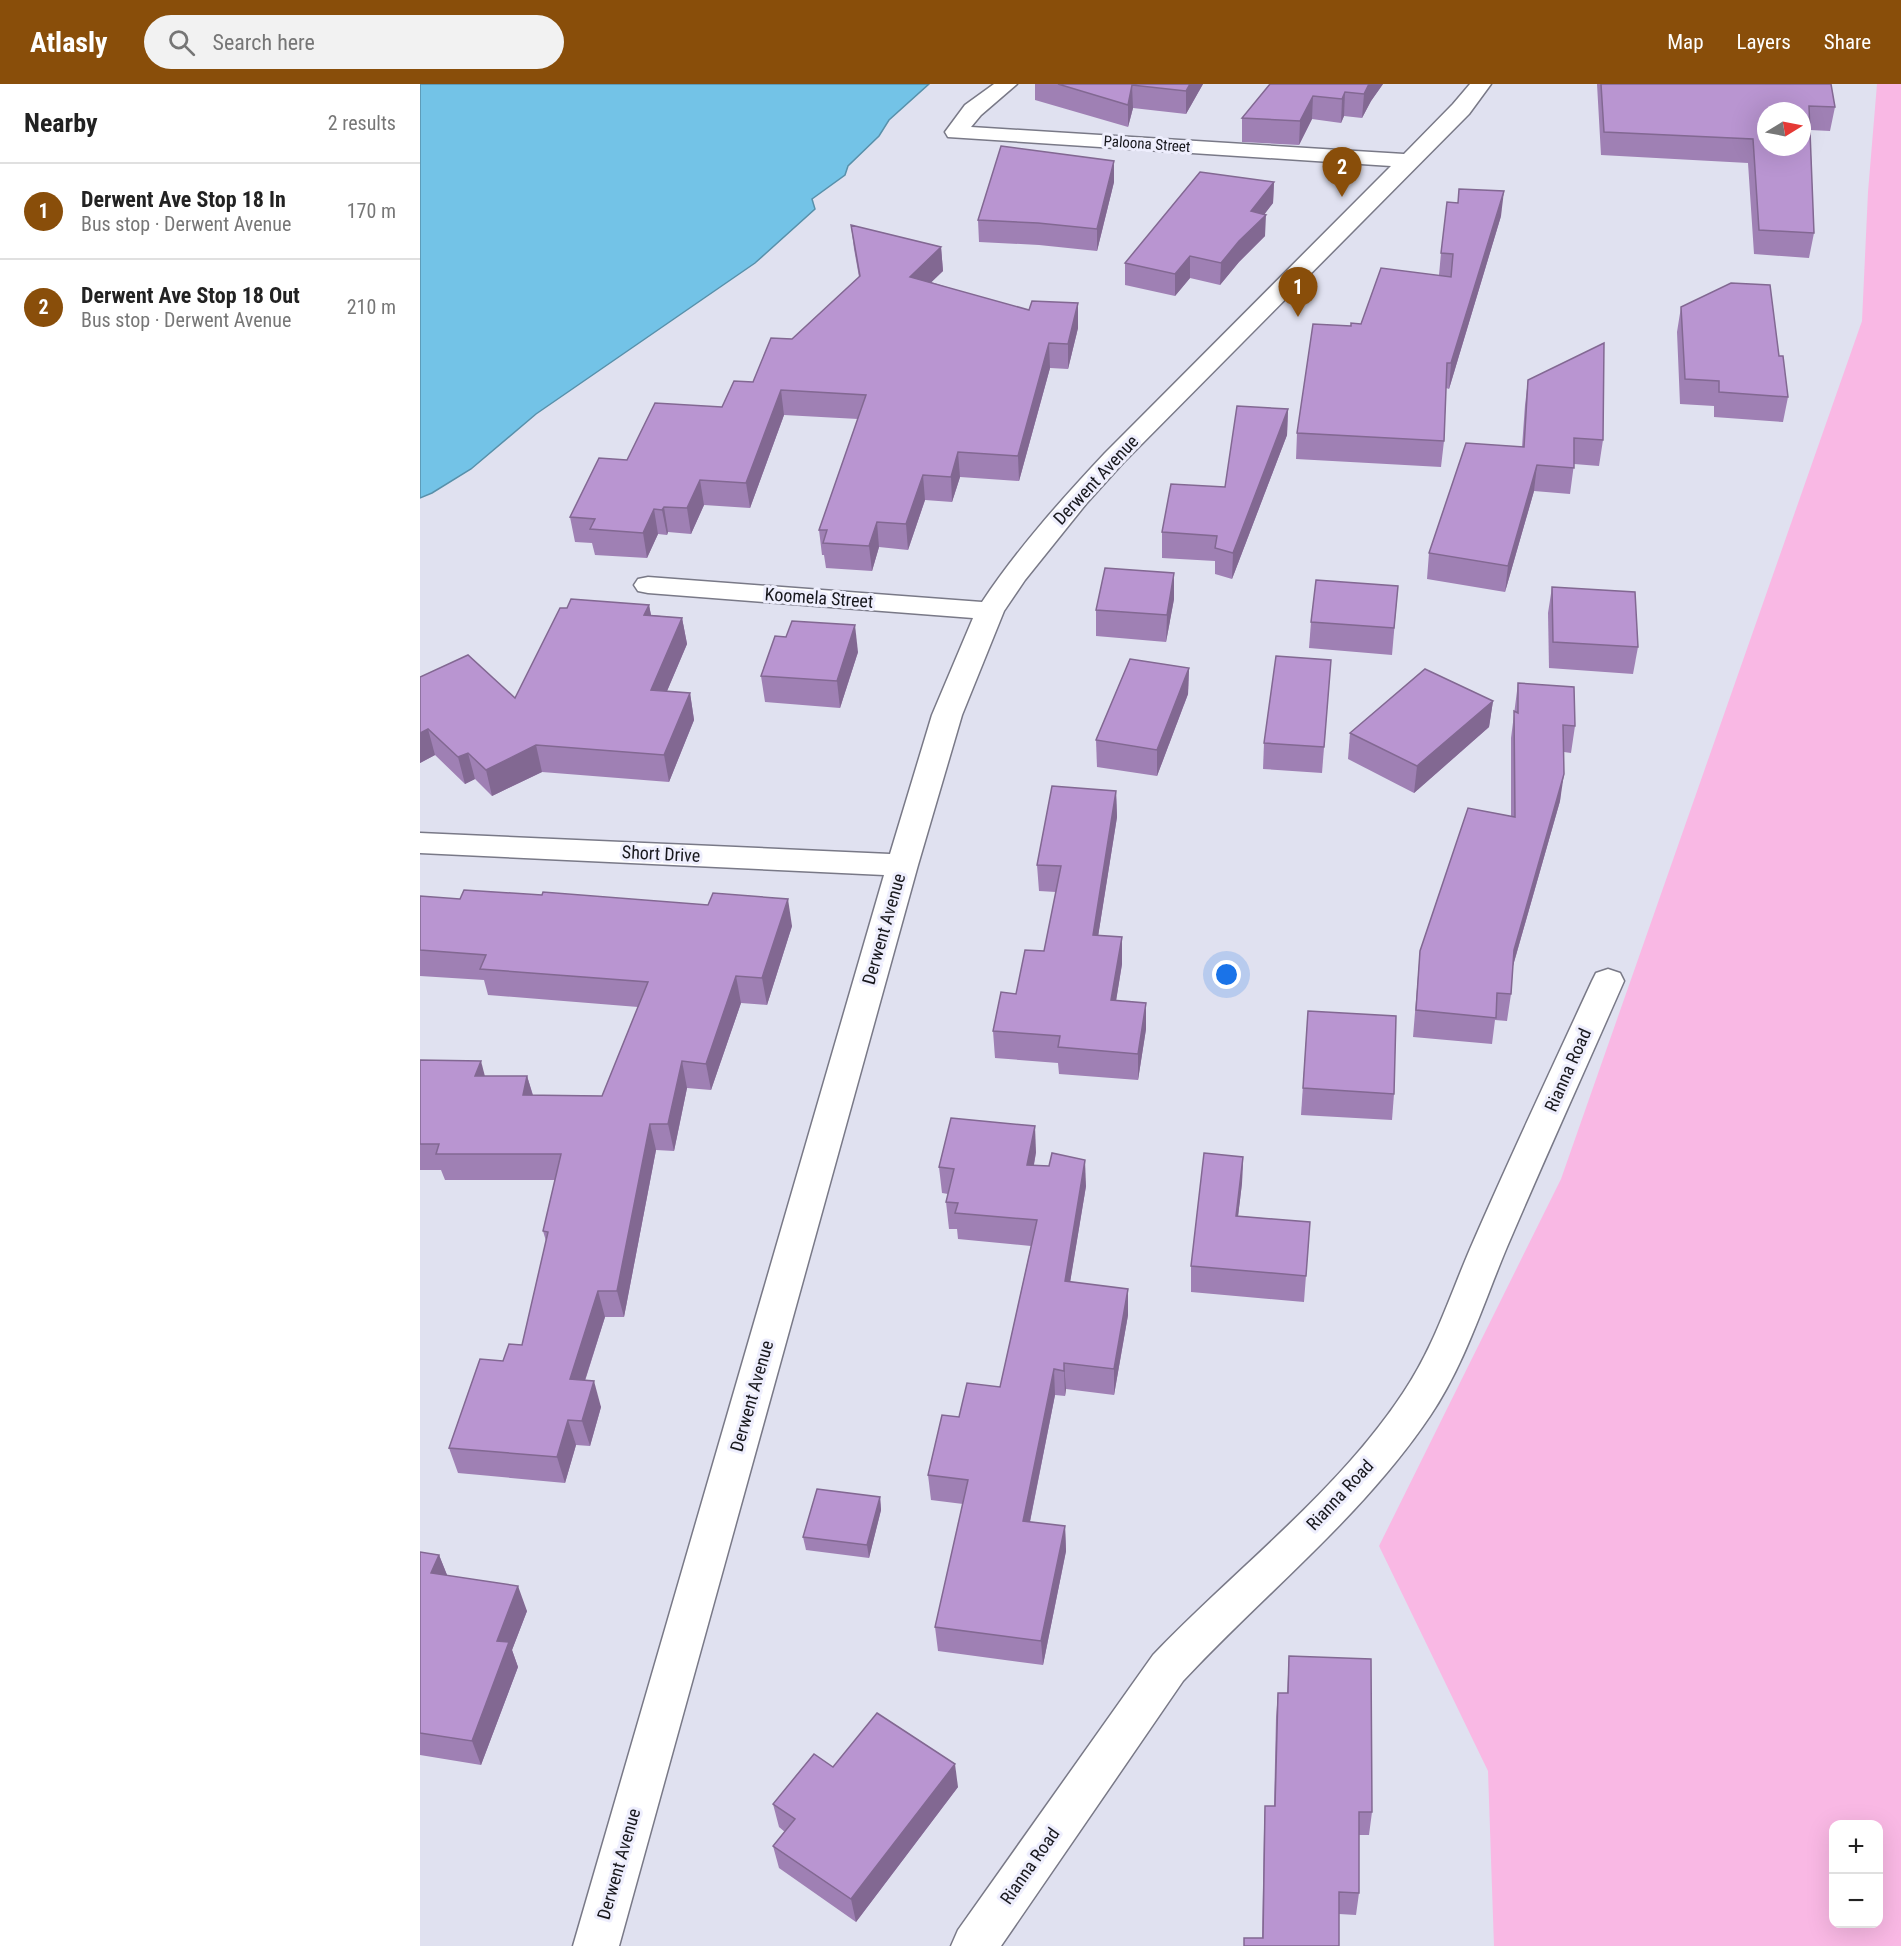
<!DOCTYPE html>
<html lang="en">
<head>
<meta charset="utf-8">
<style>
  :root { --surface:#fff; --page:#f2f2f2; --text:#222; --muted:#767676; --line:#e0e0e0; --accent:#894e0a }
  body { margin:0; font-family:"Roboto Condensed",sans-serif; background:var(--page); color:var(--text) }
  .controls { position:absolute; right:18px; bottom:18px; display:grid; overflow:hidden; border-radius:12px; box-shadow:0 6px 24px #0002 }
  .controls button { width:54px; height:54px; display:grid; place-items:center; padding:0; border:0; border-bottom:2px solid var(--line); background:var(--surface); color:var(--text); font:30px sans-serif }
  .compass { position:absolute; left:1337px; top:18px; width:54px; height:54px; border-radius:50%; background:var(--surface); box-shadow:0 6px 24px #0002; rotate:80deg }
  .you { position:absolute; left:807px; top:891px; width:21px; height:21px; margin:-15px; border:4px solid #fff; border-radius:50%; background:#1a73e8; box-shadow:0 0 0 9px #1a73e833 }
  .badge { display:grid; place-items:center; width:39px; height:39px; border-radius:50%; background:var(--accent); color:#fff; font-size:20px; font-weight:700 }
  .pin { position:absolute; translate:-50% -50px; filter:drop-shadow(0 2px 3px #0008) }
  .pin::after { content:''; position:absolute; top:32px; width:21px; height:18px; background:inherit; clip-path:polygon(0 0,100% 0,50% 100%) }
  .list { margin:0; padding:0; list-style:none }
  h2 { display:flex; justify-content:space-between; align-items:center; height:78px; margin:0; padding:0 24px; font-size:26px }
  h2 small { font-size:20px; font-weight:400; color:var(--muted) }
  .list li { display:grid; grid-template-columns:39px 1fr auto; gap:18px; align-items:center; box-sizing:border-box; height:96px; padding:0 24px; border-top:2px solid var(--line) }
  .list b { display:block; font-size:22px; white-space:nowrap }
  .list p { margin:0; font-size:20px; white-space:nowrap; color:var(--muted) }
  .list em { font-size:20px; font-style:normal; color:var(--muted) }
  .icon { flex:none; width:33px; height:33px; fill:none; stroke:currentColor; stroke-width:2; stroke-linecap:round; stroke-linejoin:round }
  .map { position:relative; flex:none; width:1481px; height:1862px; overflow:hidden }
  header { display:flex; align-items:center; gap:36px; box-sizing:border-box; height:84px; padding:0 30px; background:var(--accent); color:#fff }
  header strong { font-size:28px }
  nav { display:flex; gap:33px; margin-inline-start:auto; font-size:21px }
  .search { width:420px; height:54px; background:var(--page); display:flex; align-items:center; gap:15px; box-sizing:border-box; padding:0 21px; border-radius:33px; color:var(--muted); font-size:22px }
  main { display:flex }
  aside { flex:1; background:var(--surface) }
  .map>svg:first-child { display:block }
  .green { fill:#f9b8e4; fill-rule:evenodd }
  .water { fill:#73c3e7; stroke:#5890aa; stroke-width:1.5 }
  .lines { fill:none; stroke-linecap:round; stroke-linejoin:round }
  .street-casing { stroke:#797987; stroke-width:3 }
  .street { fill:#fff; fill-rule:evenodd }
  .wall { fill:#9f80b4 }
  .shaded-wall { fill:#826892 }
  .building { fill:#b995d1; stroke:#826892; stroke-width:1.5; fill-rule:evenodd }
  .labels { text-anchor:middle; stroke-width:6; stroke-linejoin:round; paint-order:stroke }
  .far-street-label { font-size:15px; fill:#18181d; stroke:#eeeefd }
  .street-label { font-size:18px; fill:#18181d; stroke:#eeeefd }
</style>
</head>
<body>
<header>
<strong>Atlasly</strong>
<div class="search"><svg class="icon" aria-label="search" viewBox="0 0 24 24"><circle cx="10" cy="10" r="6"/><path d="M15 15l6 6"/></svg>Search here</div>
<nav><a>Map</a><a>Layers</a><a>Share</a></nav>
</header>
<main>
<aside>
<h2>Nearby<small>2 results</small></h2>
<ul class="list">
<li><span class="badge">1</span><div><b>Derwent Ave Stop 18 In</b><p>Bus stop · Derwent Avenue</p></div><em>170 m</em></li>
<li><span class="badge">2</span><div><b>Derwent Ave Stop 18 Out</b><p>Bus stop · Derwent Avenue</p></div><em>210 m</em></li>
</ul>
</aside>
<div class="map">
<svg width="1481" height="1862" viewBox="0 0 1481 1862">
  <rect width="100%" height="100%" fill="#e0e1f0"/>
  <!-- green -->
  <path class="green" d="M 1457,0 L 1481,0 L 1481,1862 L 1074,1862 L 1068,1687 L 959,1462 L 1141,1095 L 1442,237 L 1448,108 ZM 1414,1740 L 1458,1740 L 1458,1840 L 1414,1840 Z"/>
  <!-- water -->
  <polygon class="water" points="0,0 509,0 469,36 459,52 428,82 425,91 392,115 395,125 335,179 116,330 51,385 12,409 0,414"/>
  <g class="lines">
    <defs>
      <g id="street">
        <path d="M 574,0 L 597,0 L 561,31 L 551,43 L 984,70 L 1033,20 L 1050,0 L 1071,0 L 1049,30 L 703,379 L 666,420 L 605,496 L 584,527 L 542,631 L 498,781 L 199,1862 L 153,1862 L 464,791 L 0,769 L 0,749 L 470,770 L 512,631 L 553,534 L 228,509 L 218,507 L 214,501 L 218,495 L 228,493 L 562,518 C 598,464 641,416 685,369 L 971,82 L 528,53 L 525,48 L 545,21 Z"/>
        <path d="M 1188,885 L 1200,889 L 1204,897 C 1165,986 1125,1074 1087,1163 C 1063,1220 1045,1280 1010,1332 C 942,1433 845,1509 763,1597 L 581,1862 L 531,1862 L 538,1846 L 733,1571 C 816,1484 916,1410 983,1309 C 1013,1265 1029,1214 1050,1165 C 1089,1075 1131,986 1172,897 L 1176,889 Z"/>
      </g>
    </defs>
    <!-- street casing -->
    <use href="#street" class="street-casing"/>
    <!-- street -->
    <use href="#street" class="street"/>
  </g>
  <!-- wall -->
  <g class="wall">
    <polygon points="615,0 783,0 766,30 713,24 708,43 615,16"/>
    <polygon points="850,0 963,0 951,17 942,34 924,32 921,39 892,35 879,61 822,58 822,34"/>
    <polygon points="1177,0 1411,0 1415,23 1410,47 1390,46 1394,149 1389,174 1334,170 1328,79 1181,71"/>
    <polygon points="694,77 694,98 677,167 619,161 559,158 558,136"/>
    <polygon points="854,98 853,119 844,130 845,152 819,178 800,201 770,194 755,212 705,201 705,179"/>
    <polygon points="1081,132 1029,305 1026,304 1024,357 1021,383 876,375 877,349 930,242 941,240 1019,191 1021,169"/>
    <polygon points="431,141 521,163 523,187 511,198 658,244 648,285 630,284 599,397 540,393 532,418 505,416 488,466 459,463 452,487 406,484 404,471 402,471 399,446 438,335 364,331 330,424 284,421 271,450 248,448 247,451 238,450 227,474 175,471 172,459 155,458 150,433 207,376 302,323 333,298 372,255 439,193 434,165"/>
    <polygon points="1261,223 1359,272 1368,313 1363,338 1294,333 1294,322 1260,320 1257,248"/>
    <polygon points="1108,296 1183,356 1179,382 1154,380 1150,410 1114,407 1085,508 1007,495 1009,469 1102,363 1105,321"/>
    <polygon points="868,325 867,351 812,495 795,490 795,477 742,474 742,448 805,403"/>
    <polygon points="754,489 754,515 746,558 676,552 676,526"/>
    <polygon points="978,502 972,571 889,564 891,538"/>
    <polygon points="1132,503 1218,563 1213,590 1129,584 1128,529"/>
    <polygon points="229,521 231,531 262,534 267,560 247,607 270,609 274,636 249,698 122,688 72,712 55,695 45,700 15,671 0,679 0,593 95,614 147,524"/>
    <polygon points="438,568 420,624 345,618 341,592"/>
    <polygon points="911,576 902,689 843,685 844,659"/>
    <polygon points="769,584 768,610 737,692 677,683 676,656"/>
    <polygon points="1098,599 1155,642 1151,669 1144,668 1140,717 1093,882 1091,910 1087,937 1075,936 1072,960 993,953 1000,867 1091,732 1091,654"/>
    <polygon points="1073,617 1069,643 994,709 928,675 930,649"/>
    <polygon points="696,707 697,733 678,852 702,853 702,880 696,916 726,945 718,996 639,990 638,979 575,974 573,947 596,910 624,867 636,808 619,807 617,781"/>
    <polygon points="0,812 372,842 347,921 321,919 291,1006 267,1004 254,1067 236,1066 204,1233 185,1233 165,1297 181,1323 170,1362 156,1361 145,1399 38,1389 29,1364 83,1277 102,1261 126,1157 123,1147 135,1096 25,1096 21,1086 0,1086 0,976 65,992 107,992 113,1011 182,1012 218,923 68,911 64,896 0,892"/>
    <polygon points="888,927 974,1010 972,1036 881,1031"/>
    <polygon points="616,1068 614,1081 666,1102 650,1198 708,1205 708,1231 694,1311 646,1305 645,1312 635,1311 610,1438 645,1442 646,1467 623,1581 518,1567 515,1543 543,1420 511,1416 508,1391 539,1333 580,1303 611,1162 538,1155 537,1145 529,1145 526,1118 528,1110 522,1109 519,1083"/>
    <polygon points="823,1073 822,1099 818,1132 890,1138 884,1218 771,1208 771,1182"/>
    <polygon points="460,1413 461,1426 449,1474 386,1466 383,1453"/>
    <polygon points="0,1468 19,1471 27,1491 107,1527 92,1566 98,1583 61,1681 0,1671"/>
    <polygon points="869,1572 952,1728 949,1751 939,1751 939,1809 936,1831 919,1830 842,1854 844,1745 845,1722 854,1722 856,1633 858,1609 867,1609"/>
    <polygon points="413,1683 538,1703 436,1838 359,1784 353,1762 365,1748 359,1743 353,1720"/>
  </g>
  <!-- shaded-wall -->
  <g class="shaded-wall">
    <polygon points="770,0 783,0 766,30 766,7"/>
    <polygon points="949,0 963,0 951,17 942,34 944,10"/>
    <polygon points="712,1 713,24 708,43 708,21"/>
    <polygon points="925,8 924,32 921,39 922,15"/>
    <polygon points="893,12 892,35 879,61 880,37"/>
    <polygon points="694,77 694,98 677,167 677,145"/>
    <polygon points="854,98 853,119 838,139 846,131 845,152 819,178 800,201 801,179 831,127"/>
    <polygon points="1084,107 1081,132 1029,305 1031,279"/>
    <polygon points="521,163 523,187 492,217 490,193"/>
    <polygon points="770,172 770,194 755,212 755,190"/>
    <polygon points="658,219 658,244 648,285 648,260"/>
    <polygon points="629,259 630,284 599,397 598,372"/>
    <polygon points="361,306 364,331 330,424 326,399"/>
    <polygon points="868,325 867,351 812,495 813,469"/>
    <polygon points="538,368 540,393 532,418 531,393"/>
    <polygon points="1117,381 1114,407 1085,508 1088,482"/>
    <polygon points="503,391 505,416 488,466 486,440"/>
    <polygon points="280,396 284,421 271,450 267,424"/>
    <polygon points="244,423 248,448 247,451 242,426"/>
    <polygon points="234,425 238,450 227,474 223,449"/>
    <polygon points="457,438 459,463 452,487 449,462"/>
    <polygon points="754,489 754,515 746,558 747,531"/>
    <polygon points="229,521 234,547 224,531"/>
    <polygon points="262,534 267,560 236,633 231,606"/>
    <polygon points="435,541 438,568 420,624 417,597"/>
    <polygon points="769,584 768,610 737,692 737,666"/>
    <polygon points="270,609 274,636 249,698 244,671"/>
    <polygon points="1073,617 1069,643 994,709 997,682"/>
    <polygon points="8,645 15,671 0,679 0,649"/>
    <polygon points="116,661 122,688 72,712 66,686"/>
    <polygon points="48,669 55,695 45,700 38,673"/>
    <polygon points="1144,690 1140,717 1090,892 1094,866"/>
    <polygon points="696,707 697,733 674,878 673,851"/>
    <polygon points="368,815 372,842 347,921 342,894"/>
    <polygon points="702,853 702,880 692,942 691,916"/>
    <polygon points="316,892 321,919 291,1006 286,980"/>
    <polygon points="726,919 726,945 718,996 718,970"/>
    <polygon points="61,977 68,1004 55,992"/>
    <polygon points="262,977 267,1004 254,1067 248,1040"/>
    <polygon points="107,992 115,1019 103,1011"/>
    <polygon points="230,1040 236,1066 204,1233 197,1207"/>
    <polygon points="615,1042 616,1068 609,1107 607,1081"/>
    <polygon points="823,1073 822,1099 815,1158 816,1132"/>
    <polygon points="665,1076 666,1102 646,1223 645,1197"/>
    <polygon points="708,1205 708,1231 694,1311 694,1285"/>
    <polygon points="178,1207 185,1233 157,1321 150,1295"/>
    <polygon points="644,1279 646,1305 645,1312 644,1287"/>
    <polygon points="634,1285 635,1311 605,1462 603,1437"/>
    <polygon points="174,1297 181,1323 170,1362 162,1337"/>
    <polygon points="148,1336 156,1361 145,1399 137,1373"/>
    <polygon points="460,1413 461,1426 449,1474 447,1461"/>
    <polygon points="645,1442 646,1467 623,1581 621,1557"/>
    <polygon points="19,1471 29,1496 11,1489"/>
    <polygon points="98,1502 107,1527 92,1566 98,1583 61,1681 52,1657 77,1557"/>
    <polygon points="535,1680 538,1703 436,1838 431,1815"/>
  </g>
  <!-- building -->
  <g class="building">
    <polygon points="638,0 770,0 766,7 712,1 708,21"/>
    <polygon points="850,0 949,0 944,10 925,8 922,15 893,12 880,37 822,34"/>
    <path d="M 1181,0 L 1411,0 L 1415,23 L 1389,22 L 1394,149 L 1339,146 L 1333,55 L 1184,48 ZM 1346,27 L 1382,27 L 1382,63 L 1346,63 Z"/>
    <polygon points="581,62 694,77 677,145 618,139 558,136"/>
    <polygon points="780,88 854,98 831,127 846,131 819,157 801,179 770,172 755,190 705,179"/>
    <polygon points="1039,105 1084,107 1031,279 1027,279 1024,357 877,349 893,240 931,242 931,239 941,240 961,184 1031,193 1033,170 1021,169 1027,118 1038,119"/>
    <polygon points="431,141 521,163 490,193 609,226 612,217 658,219 648,260 629,259 598,372 538,368 531,393 503,391 486,440 457,438 449,462 403,459 407,446 399,446 446,311 361,306 326,399 280,396 267,424 244,423 242,426 234,425 223,449 170,445 175,435 150,433 179,374 207,376 235,319 302,323 314,297 333,298 351,254 372,255 440,192"/>
    <polygon points="1311,199 1350,201 1359,272 1363,272 1368,313 1299,308 1299,297 1265,295 1261,223"/>
    <polygon points="1184,259 1183,356 1154,354 1154,384 1117,381 1088,482 1009,469 1046,359 1104,363 1108,296"/>
    <polygon points="817,322 868,325 813,469 795,464 797,452 742,448 751,400 805,403"/>
    <polygon points="685,484 754,489 747,531 676,526"/>
    <polygon points="896,496 978,502 974,544 891,538"/>
    <polygon points="1132,503 1215,508 1218,563 1133,558"/>
    <polygon points="151,515 229,521 224,531 262,534 231,606 270,609 244,671 116,661 66,686 48,669 38,673 8,645 0,649 0,593 48,571 95,614 140,524 147,524"/>
    <polygon points="372,537 435,541 417,597 341,592 355,552 366,553"/>
    <polygon points="856,572 911,576 904,663 844,659"/>
    <polygon points="710,575 769,584 737,666 676,656"/>
    <polygon points="1005,585 1073,617 997,682 930,649"/>
    <polygon points="1098,599 1154,603 1155,642 1143,641 1144,690 1094,866 1091,910 1077,909 1076,934 996,926 1000,867 1048,724 1095,733 1094,627 1098,629"/>
    <polygon points="632,702 696,707 673,851 702,853 691,916 726,919 718,970 638,963 640,952 573,947 581,908 596,910 605,866 624,867 641,782 617,781"/>
    <polygon points="44,806 122,811 123,808 288,821 293,809 368,815 342,894 316,892 286,980 262,977 248,1040 230,1040 197,1207 178,1207 150,1295 174,1297 162,1337 148,1336 137,1373 29,1364 60,1275 83,1277 89,1260 102,1261 128,1148 123,1147 141,1070 16,1070 19,1060 0,1060 0,976 61,977 55,992 107,992 103,1011 182,1012 228,898 60,885 66,871 0,866 0,812 40,815"/>
    <polygon points="888,927 976,932 974,1010 883,1004"/>
    <polygon points="531,1034 615,1042 607,1081 629,1082 632,1069 665,1076 645,1197 708,1205 694,1285 644,1279 644,1287 634,1285 603,1437 645,1442 621,1557 515,1543 548,1396 508,1391 522,1331 539,1333 547,1299 580,1303 617,1136 535,1129 538,1119 526,1118 534,1085 519,1083"/>
    <polygon points="784,1069 823,1073 816,1132 890,1138 886,1192 771,1182"/>
    <polygon points="397,1405 460,1413 447,1461 383,1453"/>
    <polygon points="0,1468 19,1471 11,1489 98,1502 77,1557 89,1558 52,1657 0,1649"/>
    <polygon points="869,1572 951,1575 952,1728 939,1728 939,1809 919,1808 919,1862 824,1862 824,1854 843,1854 845,1722 855,1722 858,1609 868,1609"/>
    <polygon points="457,1629 535,1680 431,1815 353,1762 375,1735 353,1720 394,1670 413,1683"/>
  </g>
  <g class="labels">
    <!-- far-street labels -->
    <g class="far-street-label">
      <text transform="translate(727 60) rotate(4)" y="5">Paloona Street</text>
    </g>
    <!-- street labels -->
    <g class="street-label">
      <text transform="translate(676 396) rotate(-47)" y="6">Derwent Avenue</text>
      <text transform="translate(399 514) rotate(4)" y="6">Koomela Street</text>
      <text transform="translate(241 770) rotate(3)" y="6">Short Drive</text>
      <text transform="translate(464 845) rotate(-74)" y="6">Derwent Avenue</text>
      <text transform="translate(1148 986) rotate(-66)" y="6">Rianna Road</text>
      <text transform="translate(332 1312) rotate(-74)" y="6">Derwent Avenue</text>
      <text transform="translate(920 1411) rotate(-47)" y="6">Rianna Road</text>
      <text transform="translate(199 1780) rotate(-74)" y="6">Derwent Avenue</text>
      <text transform="translate(610 1782) rotate(-55)" y="6">Rianna Road</text>
    </g>
  </g>
</svg>
<div class="controls">
<button>+</button>
<button>−</button>
</div>
<svg class="compass" viewBox="-18 -18 36 36"><path d="M0-13l5 13h-10z" fill="#e53935"/><path d="M0 13l5-13h-10z" fill="#767676"/></svg>
<div class="you"></div>
<div class="pin badge" style="left:878px;top:233px">1</div>
<div class="pin badge" style="left:922px;top:113px">2</div>
</div>
</main>
</body>
</html>
